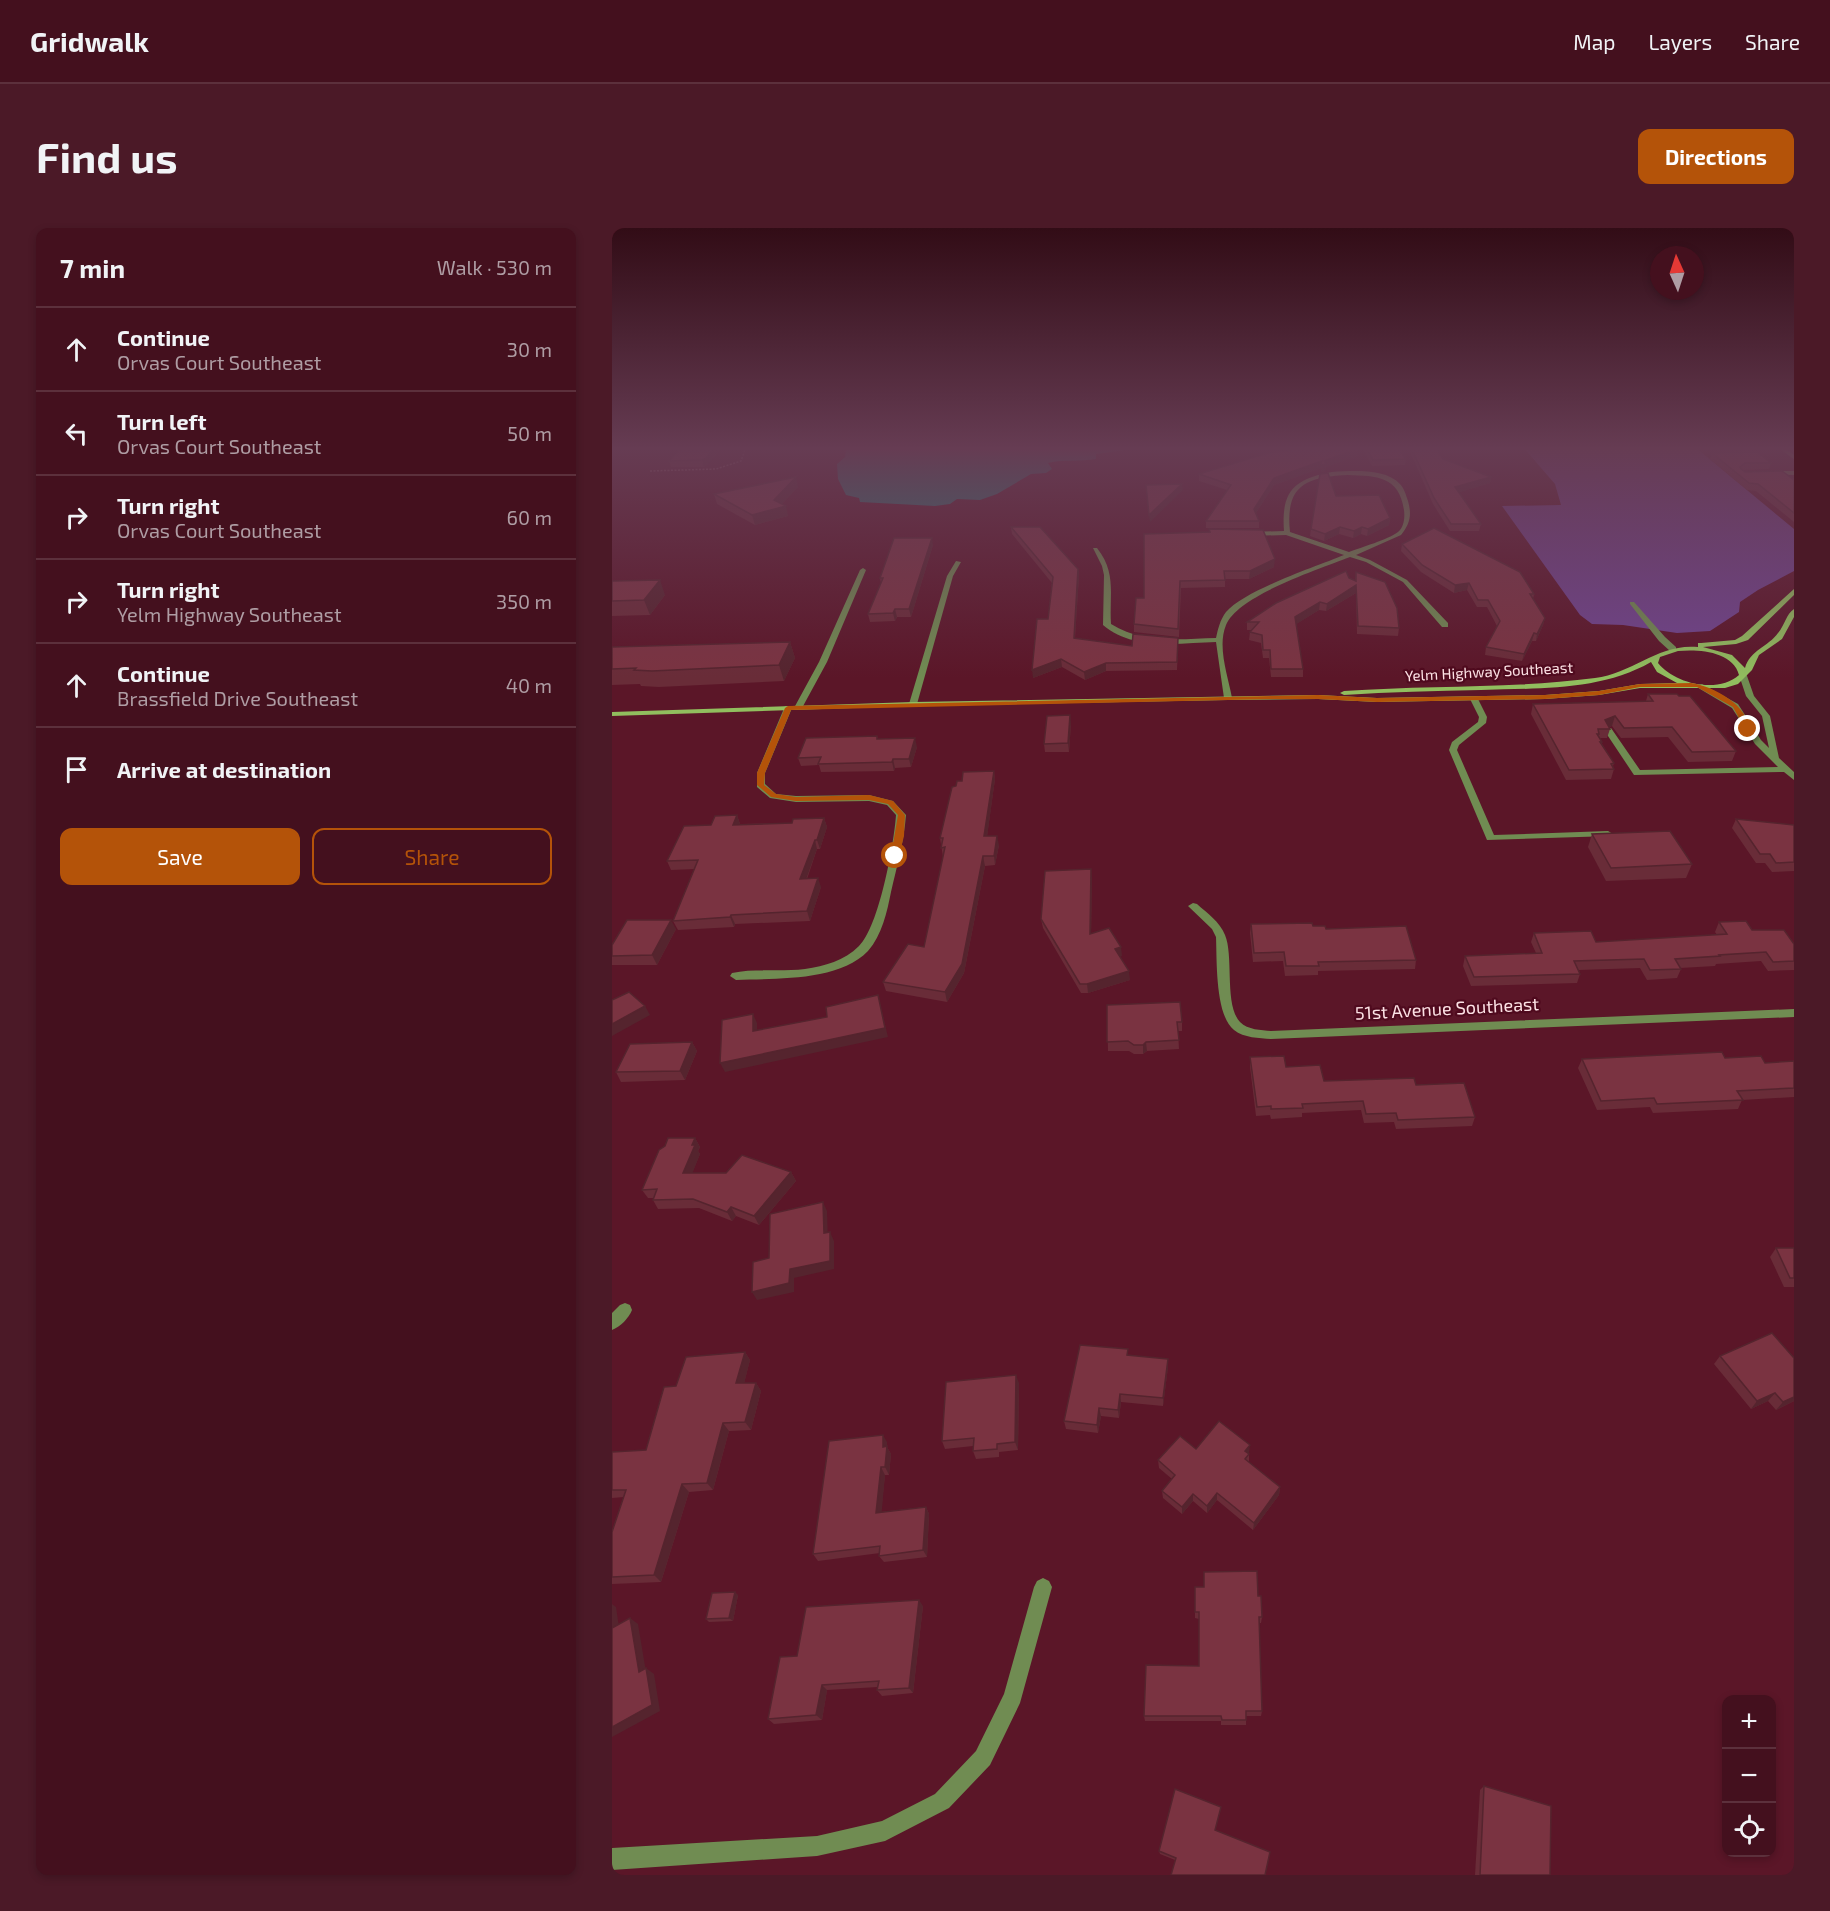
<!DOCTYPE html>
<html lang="en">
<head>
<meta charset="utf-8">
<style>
  :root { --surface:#44101e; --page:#4b1927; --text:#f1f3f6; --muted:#af9da4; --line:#5c303c; --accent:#b45309 }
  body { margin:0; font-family:"Exo 2",sans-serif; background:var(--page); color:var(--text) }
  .controls { position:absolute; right:18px; bottom:18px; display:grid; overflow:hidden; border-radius:12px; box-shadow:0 3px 9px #0003 }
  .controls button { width:54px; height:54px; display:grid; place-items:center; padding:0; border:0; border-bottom:2px solid var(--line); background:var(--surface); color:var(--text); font:30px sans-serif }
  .compass { position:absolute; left:1038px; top:18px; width:54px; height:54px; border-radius:50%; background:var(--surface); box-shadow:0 3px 9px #0003; rotate:357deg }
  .stop { position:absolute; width:18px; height:18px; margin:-14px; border:4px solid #b45309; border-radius:50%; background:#fff }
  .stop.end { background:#b45309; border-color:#fff; box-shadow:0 2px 6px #0008 }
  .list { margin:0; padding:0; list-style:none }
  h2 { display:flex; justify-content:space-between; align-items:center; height:78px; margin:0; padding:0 24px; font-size:26px }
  h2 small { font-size:20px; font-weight:400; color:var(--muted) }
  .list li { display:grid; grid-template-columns:39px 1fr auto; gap:18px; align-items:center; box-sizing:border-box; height:84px; padding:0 24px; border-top:2px solid var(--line) }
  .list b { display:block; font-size:22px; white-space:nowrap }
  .list p { margin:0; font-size:20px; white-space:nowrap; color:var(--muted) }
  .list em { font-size:20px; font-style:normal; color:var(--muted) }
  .actions { display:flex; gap:12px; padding:18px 24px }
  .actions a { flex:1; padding:14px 0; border:2px solid var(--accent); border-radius:12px; text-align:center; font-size:21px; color:var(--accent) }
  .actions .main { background:var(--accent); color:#fff }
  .icon { flex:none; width:33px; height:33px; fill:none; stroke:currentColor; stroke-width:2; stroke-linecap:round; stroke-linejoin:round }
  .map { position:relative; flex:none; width:1182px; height:1647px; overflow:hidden; border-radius:12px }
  header { display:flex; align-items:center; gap:36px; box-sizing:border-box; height:84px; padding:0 30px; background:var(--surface); border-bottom:2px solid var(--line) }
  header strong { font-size:28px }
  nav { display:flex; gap:33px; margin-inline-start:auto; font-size:21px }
  .intro { display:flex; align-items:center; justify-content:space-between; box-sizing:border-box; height:144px; padding:0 36px }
  h1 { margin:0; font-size:42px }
  .button { padding:15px 27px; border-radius:12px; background:var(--accent); color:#fff; font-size:21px; font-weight:700 }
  main { display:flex; gap:36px; padding:0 36px }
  aside { flex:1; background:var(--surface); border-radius:12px; box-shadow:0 3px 9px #0003 }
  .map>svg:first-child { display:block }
  .green { fill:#6f448d }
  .water { fill:#227d79 }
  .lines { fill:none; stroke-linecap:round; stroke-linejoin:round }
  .path { stroke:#a06d78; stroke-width:1.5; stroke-dasharray:2 1.5; stroke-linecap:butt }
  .service { fill:#708c52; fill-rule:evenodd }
  .minor { fill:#708c52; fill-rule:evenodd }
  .secondary { fill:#91be5e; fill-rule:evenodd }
  .wall { fill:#692c38 }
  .shaded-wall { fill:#55242e }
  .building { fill:#7a3341; stroke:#55242e; stroke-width:1.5 }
  .route { fill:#b45309 }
  .labels { text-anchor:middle; stroke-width:4.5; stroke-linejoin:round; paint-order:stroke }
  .far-street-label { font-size:15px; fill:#fce1e4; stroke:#4f0a1e }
  .street-label { font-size:18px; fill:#fce1e4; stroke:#4f0a1e }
</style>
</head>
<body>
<header>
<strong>Gridwalk</strong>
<nav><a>Map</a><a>Layers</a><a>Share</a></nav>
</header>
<div class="intro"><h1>Find us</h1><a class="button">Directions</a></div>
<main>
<aside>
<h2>7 min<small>Walk · 530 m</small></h2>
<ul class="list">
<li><svg class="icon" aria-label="ahead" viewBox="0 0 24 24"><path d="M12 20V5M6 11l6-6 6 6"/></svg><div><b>Continue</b><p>Orvas Court Southeast</p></div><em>30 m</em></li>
<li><svg class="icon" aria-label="left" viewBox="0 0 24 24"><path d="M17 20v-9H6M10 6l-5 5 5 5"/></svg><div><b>Turn left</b><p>Orvas Court Southeast</p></div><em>50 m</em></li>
<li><svg class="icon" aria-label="right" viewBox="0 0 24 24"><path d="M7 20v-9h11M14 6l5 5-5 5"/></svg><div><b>Turn right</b><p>Orvas Court Southeast</p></div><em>60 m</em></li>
<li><svg class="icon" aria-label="right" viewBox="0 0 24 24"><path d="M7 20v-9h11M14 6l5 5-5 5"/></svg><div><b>Turn right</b><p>Yelm Highway Southeast</p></div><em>350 m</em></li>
<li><svg class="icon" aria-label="ahead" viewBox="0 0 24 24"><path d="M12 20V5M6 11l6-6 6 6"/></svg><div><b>Continue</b><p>Brassfield Drive Southeast</p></div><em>40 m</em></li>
<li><svg class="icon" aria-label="arrive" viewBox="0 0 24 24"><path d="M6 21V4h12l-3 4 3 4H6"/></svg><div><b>Arrive at destination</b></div></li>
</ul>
<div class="actions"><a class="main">Save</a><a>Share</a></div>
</aside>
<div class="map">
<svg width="1182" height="1647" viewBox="0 0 1182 1647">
  <rect width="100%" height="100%" fill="#5b1628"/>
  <!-- green -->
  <polygon class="green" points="911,219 1083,219 1182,301 1182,343 1146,362 1128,374 1127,384 1098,403 1065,405 1011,397 980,396 968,387 890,278 949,277 943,256"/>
  <!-- water -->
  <path class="water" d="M 251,219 L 537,219 L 484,226 L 484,231 C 467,234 452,231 436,235 L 440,241 L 434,245 L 419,246 L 385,266 L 368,272 L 345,271 L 338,276 L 323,278 L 248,274 L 247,270 L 234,267 L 226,251 L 225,236 L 233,229 L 234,222 Z"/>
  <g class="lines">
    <!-- path -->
    <polyline class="path" points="38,243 104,241 129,233 134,219"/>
    <!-- service -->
    <g class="service">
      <polygon points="1156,243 1182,243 1182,247 1154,246"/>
      <polygon points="344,333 349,334 341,348 305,476 298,478 297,476 335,348"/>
      <polygon points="1018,374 1022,374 1053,409 1064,419 1064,423 1058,423 1047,413 1018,376"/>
    </g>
    <!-- minor -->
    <g class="minor">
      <polygon points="1165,219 1171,219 1182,227 1182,231"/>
      <path d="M 720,244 C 740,243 773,240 788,256 C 792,260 794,267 796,273 C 800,287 798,296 789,307 L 744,327 L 758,332 L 795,352 L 836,395 L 836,399 L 830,399 L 791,354 L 754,334 L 738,329 C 708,341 626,367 614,397 C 605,419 616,448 620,470 L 616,472 L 612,470 L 604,414 C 568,415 521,423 491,397 L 492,347 L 490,338 L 481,320 L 485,320 C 505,345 497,367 499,396 C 531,416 568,411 604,410 C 606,401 608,392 614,384 C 633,362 703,339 732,327 L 674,307 L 636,308 L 633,306 L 636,304 L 672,303 C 669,263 682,251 720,244 ZM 736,247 C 765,248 787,248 792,282 C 793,290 792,299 786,304 C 775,312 750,319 737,324 L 678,304 C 673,257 694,249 736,247 Z"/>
      <polygon points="251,340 254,342 215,434 190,480 183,482 182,480 207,434 248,342"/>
      <polygon points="1128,445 1134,445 1142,468 1158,488 1167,530 1182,544 1182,552 1172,544 1022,547 992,502 999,500 1028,542 1166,539 1143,516 1120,480 1083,458 1090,456 1126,476 1149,512 1157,520 1150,488 1134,468 1127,447"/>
      <polygon points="859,469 866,471 875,489 874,495 847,517 845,522 882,607 996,603 1001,606 999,608 875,612 837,522 840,514 866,494 867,489 858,471"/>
      <path d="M 173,478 L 180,480 L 153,545 L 153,556 L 164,566 L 184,568 L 257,567 L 281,573 L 294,587 C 292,613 285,638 279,664 C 275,684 270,707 256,723 C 226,754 164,750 124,752 L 118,748 L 120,745 C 143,740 169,744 193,741 C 213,738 232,733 247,718 C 267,699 282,616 284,587 L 275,577 L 257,573 L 184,574 L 158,570 L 145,559 L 145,545 Z"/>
      <path d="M 581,675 L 585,676 C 595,685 608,694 613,707 C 622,728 612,777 628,794 C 636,802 649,802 659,803 L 1182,781 L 1182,789 L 659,811 C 647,810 632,810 622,802 C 603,787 605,732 604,709 L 600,701 L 576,678 Z"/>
      <path d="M 13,1075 L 18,1077 L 20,1082 C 17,1090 8,1099 0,1102 L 0,1085 L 8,1077 Z"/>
      <polygon points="431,1350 437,1353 440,1359 408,1475 378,1537 337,1580 273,1613 205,1628 0,1642 0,1620 205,1608 270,1593 323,1566 364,1523 392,1466 422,1359 425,1353"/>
    </g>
    <!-- secondary -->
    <path class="secondary" d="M 1182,361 L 1182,367 L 1136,412 L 1124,416 L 1091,419 L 1120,427 L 1133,440 C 1138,422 1156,419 1166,405 C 1173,397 1174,386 1182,381 L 1182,389 L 1170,411 L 1147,427 L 1140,442 L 1126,456 L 1113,460 L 1028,460 L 987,467 L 933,471 L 765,474 L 706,471 L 616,472 L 301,478 L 0,488 L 0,484 L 301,474 L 706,467 L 765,470 L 933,467 L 987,463 L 1028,456 L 1065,455 L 1045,444 L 1039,434 C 989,463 926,460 869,462 C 823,463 778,464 732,467 L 728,465 L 732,463 C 815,457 900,461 983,450 C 1021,445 1047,415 1086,419 L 1086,415 L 1089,415 L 1123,412 L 1130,408 ZM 1066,423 C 1086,421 1121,423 1127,447 C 1106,466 1063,456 1046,435 L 1048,429 Z"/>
  </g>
  <!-- wall -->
  <g class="wall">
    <polygon points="70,219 96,236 92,239 59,239 57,233"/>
    <polygon points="675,219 745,228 714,239 713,243 709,244 709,240 662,257 644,285 647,293 647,300 594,300 594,293 615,262 587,253 587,246 675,223"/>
    <polygon points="750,219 785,219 794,231 793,237 760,238"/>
    <polygon points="796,219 823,219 831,231 879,249 878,255 847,264 869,296 867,303 838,303 821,276"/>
    <polygon points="1100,225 1159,235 1157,241 1131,242 1133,244 1182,252 1182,294 1144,263 1135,262 1098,231"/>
    <polygon points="186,259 170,276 176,288 143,297 105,276 102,266"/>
    <polygon points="724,268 778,290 777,297 755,308 749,306 741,310 727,306 712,313 698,308 699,301"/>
    <polygon points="399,299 466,341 467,348 463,410 520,418 566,418 565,442 494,443 473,452 450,439 421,450 436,391 440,355 400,306"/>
    <polygon points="597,301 662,339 637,351 613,351 613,359 569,360 567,409 522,404 522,396 532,370 597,304"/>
    <polygon points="790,316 922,366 921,371 933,390 931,397 924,413 920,413 910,433 873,427 874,419 885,398 875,379 865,379 855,362 842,365 809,344 789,323"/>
    <polygon points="321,317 299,389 285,389 283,393 258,394 256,386 269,355 268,350"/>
    <polygon points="744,344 787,400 786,408 745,406 744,365 714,383 707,382 684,396 691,441 691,449 659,449 657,430 651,430 649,415 637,412 638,404 640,402 635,402 635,394 737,350 743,353"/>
    <polygon points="0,353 53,367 38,387 0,388"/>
    <polygon points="178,414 183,430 172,453 47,459 29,458 28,456 0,457 0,419"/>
    <polygon points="1036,466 1124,523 1120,533 1076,534 1056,509 1009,510 1000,498 997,499 998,501 995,510 988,510 990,514 990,516 1002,535 1001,538 1002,541 999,551 954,552 919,486 921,476 1034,473"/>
    <polygon points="459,495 457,524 433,524 432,516"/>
    <polygon points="265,508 266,511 305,519 299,539 283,540 282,543 209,544 207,537 189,538 186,530"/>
    <polygon points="382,543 383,551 375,608 387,617 383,637 373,638 352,745 335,774 274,763 271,754 312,719 331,629 328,610 344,558 350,553"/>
    <polygon points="125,587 128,596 180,595 212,590 215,599 208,621 205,621 195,651 209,659 198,693 123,696 122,699 66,702 61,693 83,641 59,642 55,633 99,597"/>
    <polygon points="1124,591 1182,607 1182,643 1160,644 1153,635 1144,635 1120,600"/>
    <polygon points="980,606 1080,636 1074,650 994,653 976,619"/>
    <polygon points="480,650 479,706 510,728 508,728 518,752 476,765 469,765 431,700 429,691"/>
    <polygon points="1107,694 1140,702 1182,716 1182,742 1156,743 1149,733 1104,736 1103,738 1068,740 1069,741 1065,750 1035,752 1028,740 967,742 968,746 965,755 859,758 851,738 853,728 924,725 919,714 922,705 984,714 1105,707 1103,704"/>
    <polygon points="639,696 701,698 804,732 803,741 706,743 706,747 673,748 671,733 641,734 638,705"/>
    <polygon points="64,701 45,737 0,737 0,717"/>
    <polygon points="495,777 570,794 570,803 566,803 567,821 535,823 531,826 522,826 517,823 496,823"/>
    <polygon points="80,814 85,823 73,852 9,854 4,844"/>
    <polygon points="638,829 674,839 712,853 804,857 863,889 860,898 784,901 782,894 752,895 749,882 690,885 690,889 659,891 658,887 644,888 638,839"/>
    <polygon points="1113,830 1153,835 1182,833 1182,869 1130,872 1126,881 1041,885 1038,879 985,882 966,840 970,831"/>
    <polygon points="83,910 88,919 86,923 88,926 80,945 179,944 184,953 147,997 124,988 120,993 87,980 46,981 41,972 41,970 36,970 30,962 53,918"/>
    <polygon points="1164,1020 1182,1020 1182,1059 1172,1059 1158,1029"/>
    <polygon points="516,1121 516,1127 556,1131 556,1139 551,1178 509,1174 507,1190 489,1188 486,1205 454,1201 452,1193"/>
    <polygon points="133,1124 138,1132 132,1155 144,1155 149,1163 139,1202 117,1203 101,1262 77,1264 49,1354 0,1356 0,1304 12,1269 0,1270 0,1224 34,1222 64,1158"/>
    <polygon points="1108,1128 1182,1130 1182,1173 1164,1182 1156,1173 1139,1181 1102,1136"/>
    <polygon points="407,1155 406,1222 387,1224 387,1229 364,1231 361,1223 361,1218 333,1221 330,1213"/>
    <polygon points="275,1214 275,1219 279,1226 277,1247 273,1247 269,1284 314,1279 317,1286 315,1329 272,1334 267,1328 268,1325 206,1333 201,1326"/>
    <polygon points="584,1221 637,1225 637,1234 668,1259 667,1267 641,1302 605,1272 595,1285 581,1273 570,1286 551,1270 550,1263 560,1251 547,1240 546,1232"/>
    <polygon points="583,1359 646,1368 650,1389 649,1395 647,1395 650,1483 649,1488 634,1488 634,1497 609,1497 609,1493 533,1493 532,1488 587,1438 587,1391 583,1390"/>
    <polygon points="126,1367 121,1393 97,1394 94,1391"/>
    <polygon points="311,1378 301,1465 270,1468 265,1462 266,1459 215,1462 210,1492 162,1496 156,1491 185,1428"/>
    <polygon points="872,1558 938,1647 863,1647 868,1562"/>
    <polygon points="609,1579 603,1603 563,1632 548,1626 547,1623"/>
  </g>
  <!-- shaded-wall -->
  <g class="shaded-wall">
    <polygon points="103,219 111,219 96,236 92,239 90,232"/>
    <polygon points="745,221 745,228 714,239 713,243 709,244 709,240 662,257 642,288 642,281 662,250"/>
    <polygon points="184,249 186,259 166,280 174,278 176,288 143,297 140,287 162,272"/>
    <polygon points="879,249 878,255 842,266 843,259"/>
    <polygon points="570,256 571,262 538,294 537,287"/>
    <polygon points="778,290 777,297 755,308 756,301"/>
    <polygon points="728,299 727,306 712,313 713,306"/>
    <polygon points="750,299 749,306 741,310 742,303"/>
    <polygon points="320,310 321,317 299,389 297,381"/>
    <polygon points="663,331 662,339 637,351 638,343"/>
    <polygon points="466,341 467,348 462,418 462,410"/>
    <polygon points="48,352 53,367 38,387 32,372"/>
    <polygon points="857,355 855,362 842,365 843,357"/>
    <polygon points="744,357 744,365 714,383 715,376"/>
    <polygon points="708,374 707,382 683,397 683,389"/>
    <polygon points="283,381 285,389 283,393 281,385"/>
    <polygon points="933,390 931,397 924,413 925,406"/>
    <polygon points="922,405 920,413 910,433 912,426"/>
    <polygon points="178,414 183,430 172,453 167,437"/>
    <polygon points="449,431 450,439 421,450 420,442"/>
    <polygon points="494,435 494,443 473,452 472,444"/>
    <polygon points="458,487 459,495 457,524 456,515"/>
    <polygon points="1003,488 1000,498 990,501 993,492"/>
    <polygon points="303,510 305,519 299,539 297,531"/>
    <polygon points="281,531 283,540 282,543 280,534"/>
    <polygon points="382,543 383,551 374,617 372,608"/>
    <polygon points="125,587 128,596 124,605 121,597"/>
    <polygon points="212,590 215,599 208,621 205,612"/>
    <polygon points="385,608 387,617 383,637 382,628"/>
    <polygon points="203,612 205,621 191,660 188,651"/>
    <polygon points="371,628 373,638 352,745 335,774 333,764"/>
    <polygon points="479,641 480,650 479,715 478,706"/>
    <polygon points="206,650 209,659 198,693 195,683"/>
    <polygon points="119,687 123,696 122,699 118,689"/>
    <polygon points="59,692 64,701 45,737 40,727"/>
    <polygon points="509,719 510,728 503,730 503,721"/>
    <polygon points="517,743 518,752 476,765 475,756"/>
    <polygon points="266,767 276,809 113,844 108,835"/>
    <polygon points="33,778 38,787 0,808 0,796"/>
    <polygon points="141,786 145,795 145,812 141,803"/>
    <polygon points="80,814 85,823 73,852 68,843"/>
    <polygon points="534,814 535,823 531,826 531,817"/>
    <polygon points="83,910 88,919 86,923 88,926 77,954 71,945"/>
    <polygon points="179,944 184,953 147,997 142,988"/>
    <polygon points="211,974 215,983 216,1014 212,1005"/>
    <polygon points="119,979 124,988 120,993 115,984"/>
    <polygon points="218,1004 222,1013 222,1041 182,1050 182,1064 145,1072 140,1064"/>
    <polygon points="133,1124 138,1132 130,1164 124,1155"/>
    <polygon points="556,1131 556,1139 551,1178 551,1170"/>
    <polygon points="404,1147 407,1155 406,1222 403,1214"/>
    <polygon points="144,1155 149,1163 139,1202 133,1194"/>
    <polygon points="1163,1165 1156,1173 1139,1181 1145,1173"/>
    <polygon points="508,1166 509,1174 507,1190 506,1182"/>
    <polygon points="1182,1169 1182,1173 1164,1182 1171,1174"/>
    <polygon points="487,1180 489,1188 486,1205 485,1197"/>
    <polygon points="111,1195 117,1203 101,1262 95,1255"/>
    <polygon points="271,1207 275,1214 275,1219 279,1226 277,1247 273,1239 271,1219"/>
    <polygon points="638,1217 637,1225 633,1230 633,1223"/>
    <polygon points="269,1239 273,1247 269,1292 264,1285"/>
    <polygon points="70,1256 77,1264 49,1354 42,1347"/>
    <polygon points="668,1259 667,1267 641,1302 642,1295"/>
    <polygon points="605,1265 605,1272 595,1285 595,1278"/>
    <polygon points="581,1266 581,1273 570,1286 570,1279"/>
    <polygon points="314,1279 317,1286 315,1329 311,1322"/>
    <polygon points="123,1364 126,1367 121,1393 117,1390"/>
    <polygon points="307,1372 311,1378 301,1465 297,1460"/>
    <polygon points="0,1376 4,1379 8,1406 0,1400"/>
    <polygon points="18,1390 26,1396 35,1450 27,1444"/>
    <polygon points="34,1440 42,1446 48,1483 0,1509 0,1499"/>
    <polygon points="210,1457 215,1462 210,1492 204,1487"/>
  </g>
  <!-- building -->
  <g class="building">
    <polygon points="70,219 103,219 94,230 90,232 57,233"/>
    <polygon points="676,219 745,219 745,221 712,233 714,236 709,237 710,233 662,250 642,281 647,293 594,293 619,257 587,246 659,224 677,223"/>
    <polygon points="754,219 785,219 794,231 761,232"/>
    <polygon points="799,219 823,219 831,231 879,249 843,259 869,296 839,296 822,270"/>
    <polygon points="1145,224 1159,235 1133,235 1128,239 1129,241 1133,244 1170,243 1182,252 1182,285 1146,256 1137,255 1100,225"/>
    <polygon points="716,245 724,268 767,267 778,290 756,301 750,299 742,303 728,299 713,306 699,301 708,246"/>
    <polygon points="184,249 162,272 174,278 140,287 102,266"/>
    <polygon points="570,256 537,287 534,257"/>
    <polygon points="399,299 428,299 466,341 462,410 520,418 521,406 566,410 565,434 494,435 472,444 449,431 420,442 425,391 436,391 441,349"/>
    <polygon points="822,300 908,344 922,366 918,366 933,390 925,406 922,405 912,426 874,419 888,393 876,372 866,372 857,355 843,357 810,337 790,316"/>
    <polygon points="597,301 651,302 663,331 638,343 612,343 613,352 568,353 566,401 522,396 524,370 532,370 532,306 598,304"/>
    <polygon points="282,310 320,310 297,381 283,381 281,385 256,386 271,350 268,350"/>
    <polygon points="734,343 737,350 744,353 744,344 773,354 785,380 787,400 746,398 744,357 715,376 708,374 683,389 691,441 659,441 658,422 651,422 650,407 638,404 647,394 635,394 664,375"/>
    <polygon points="48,352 32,372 0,373 0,353"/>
    <polygon points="178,414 167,437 40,443 22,442 24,440 0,441 0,419"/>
    <polygon points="1036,466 1065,466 1067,468 1078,468 1124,523 1080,524 1060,499 1012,500 1003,488 993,492 998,501 986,501 987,506 985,506 990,514 988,514 1002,535 999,536 1002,541 957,542 921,476 1041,473"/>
    <polygon points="458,487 456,515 432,516 435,488"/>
    <polygon points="265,508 265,511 303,510 297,531 281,531 280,534 206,536 209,529 186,530 194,510"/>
    <polygon points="382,543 372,608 385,608 382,628 371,628 350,736 333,764 271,754 296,716 312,719 333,619 329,620 331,610 328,610 340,559 344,558 345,553 350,553 351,544"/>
    <polygon points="125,587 121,597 180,595 181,591 212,590 205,612 203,612 188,651 206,650 195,683 119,687 118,689 61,693 86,632 55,633 72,598 99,597 103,588"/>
    <polygon points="1124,591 1182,597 1182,634 1164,635 1158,626 1148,626"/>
    <polygon points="1058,603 1080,636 999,640 980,606"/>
    <polygon points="479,641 478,706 497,700 509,719 503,721 517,743 475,756 468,756 429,691 433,643"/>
    <polygon points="15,692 59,692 40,727 0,728 0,717"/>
    <polygon points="1134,693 1140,702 1172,702 1182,716 1182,733 1161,734 1154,724 1107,727 1108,728 1063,731 1069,741 1038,742 1032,731 962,733 968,746 862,749 853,728 930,725 922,705 979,703 984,714 1115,706 1107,694"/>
    <polygon points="700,695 701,698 713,698 714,701 794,698 804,732 706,734 707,738 674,738 672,724 642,725 639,696"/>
    <polygon points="17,764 33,778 0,796 0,772"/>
    <polygon points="266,767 273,800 108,835 110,792 141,786 141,803 215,789 214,779"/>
    <polygon points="568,774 570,794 565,794 567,812 534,814 531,817 522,817 516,813 495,814 495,777"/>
    <polygon points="80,814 68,843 4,844 18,816"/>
    <polygon points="1110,824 1113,830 1149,828 1153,835 1182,833 1182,860 1125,863 1131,872 1045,876 1042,870 989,873 970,831"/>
    <polygon points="672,828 674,839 708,837 712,853 802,850 804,857 852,855 863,889 786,892 784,885 754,886 751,873 690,876 691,880 659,881 659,878 645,879 638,829"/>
    <polygon points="56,910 83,910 80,917 83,917 71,945 114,945 130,927 179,944 142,988 119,979 115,984 81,971 41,972 45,961 30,962 47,922 53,918"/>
    <polygon points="211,974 212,1005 218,1004 218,1033 178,1041 177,1055 140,1064 141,1034 157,1030 158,986"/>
    <polygon points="1164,1020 1182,1020 1182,1050 1178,1050"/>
    <polygon points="1160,1105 1182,1130 1182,1169 1171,1174 1163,1165 1145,1173 1108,1128"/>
    <polygon points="468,1117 516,1121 515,1127 556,1131 551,1170 508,1166 506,1182 487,1180 485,1197 452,1193"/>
    <polygon points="133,1124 124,1155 144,1155 133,1194 111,1195 95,1255 70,1256 42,1347 0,1349 0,1304 14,1262 0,1262 0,1224 34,1222 52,1159 64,1158 74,1129"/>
    <polygon points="404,1147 403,1214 385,1216 385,1221 361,1223 362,1210 330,1213 334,1154"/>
    <polygon points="607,1193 638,1217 633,1223 637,1226 633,1231 668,1259 642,1295 605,1265 595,1278 581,1266 570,1279 550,1263 563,1247 546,1232 568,1208 584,1221"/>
    <polygon points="271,1207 271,1219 275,1218 273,1239 269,1239 264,1285 314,1279 311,1322 267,1328 268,1318 201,1326 217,1213"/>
    <polygon points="645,1343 646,1368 649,1368 650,1389 647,1389 650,1483 634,1483 634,1492 610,1492 609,1488 532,1488 534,1437 587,1438 587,1384 583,1384 583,1359 592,1359 592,1344"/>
    <polygon points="123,1364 117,1390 94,1391 100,1365"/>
    <polygon points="307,1372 297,1460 265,1462 267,1453 210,1457 204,1487 156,1491 168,1429 185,1428 194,1379"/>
    <polygon points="18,1390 27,1444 34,1440 40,1477 0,1499 0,1400"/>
    <polygon points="872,1558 939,1578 938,1647 868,1647"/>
    <polygon points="563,1561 609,1579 603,1602 658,1624 653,1647 559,1647 564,1630 547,1623"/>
  </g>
  <!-- sky -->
  <linearGradient id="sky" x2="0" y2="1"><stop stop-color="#320c16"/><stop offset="0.49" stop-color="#663c53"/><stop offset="1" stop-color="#663c53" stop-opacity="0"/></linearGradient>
  <rect width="1182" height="450" fill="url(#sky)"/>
  <!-- route -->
  <path class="route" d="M 1079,455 C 1102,458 1137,478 1138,503 L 1134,503 L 1121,479 L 1085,459 L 1028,459 L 987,467 L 933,471 L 765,474 L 706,471 L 661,471 L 179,482 L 153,545 L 152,557 L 164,566 L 184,569 L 257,567 L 281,573 L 293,587 L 292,608 L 287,628 L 283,630 L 279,628 L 286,587 L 276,576 L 257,572 L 184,573 L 159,569 L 145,557 L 145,545 L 173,480 L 176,478 L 661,468 L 706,467 L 765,470 L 933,467 L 987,463 L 1028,456 Z"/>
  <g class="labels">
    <!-- far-street labels -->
    <g class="far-street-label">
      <text transform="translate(877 444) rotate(-3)" y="5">Yelm Highway Southeast</text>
    </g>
    <!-- street labels -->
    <g class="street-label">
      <text transform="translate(835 781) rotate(-3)" y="6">51st Avenue Southeast</text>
    </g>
  </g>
</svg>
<div class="controls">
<button>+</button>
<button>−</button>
<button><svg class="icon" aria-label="locate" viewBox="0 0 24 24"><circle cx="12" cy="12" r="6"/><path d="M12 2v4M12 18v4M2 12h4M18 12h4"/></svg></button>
</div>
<svg class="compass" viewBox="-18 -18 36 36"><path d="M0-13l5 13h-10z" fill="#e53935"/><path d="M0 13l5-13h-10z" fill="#af9da4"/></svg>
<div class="stop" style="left:283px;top:628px"></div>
<div class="stop end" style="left:1136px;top:501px"></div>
</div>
</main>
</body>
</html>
